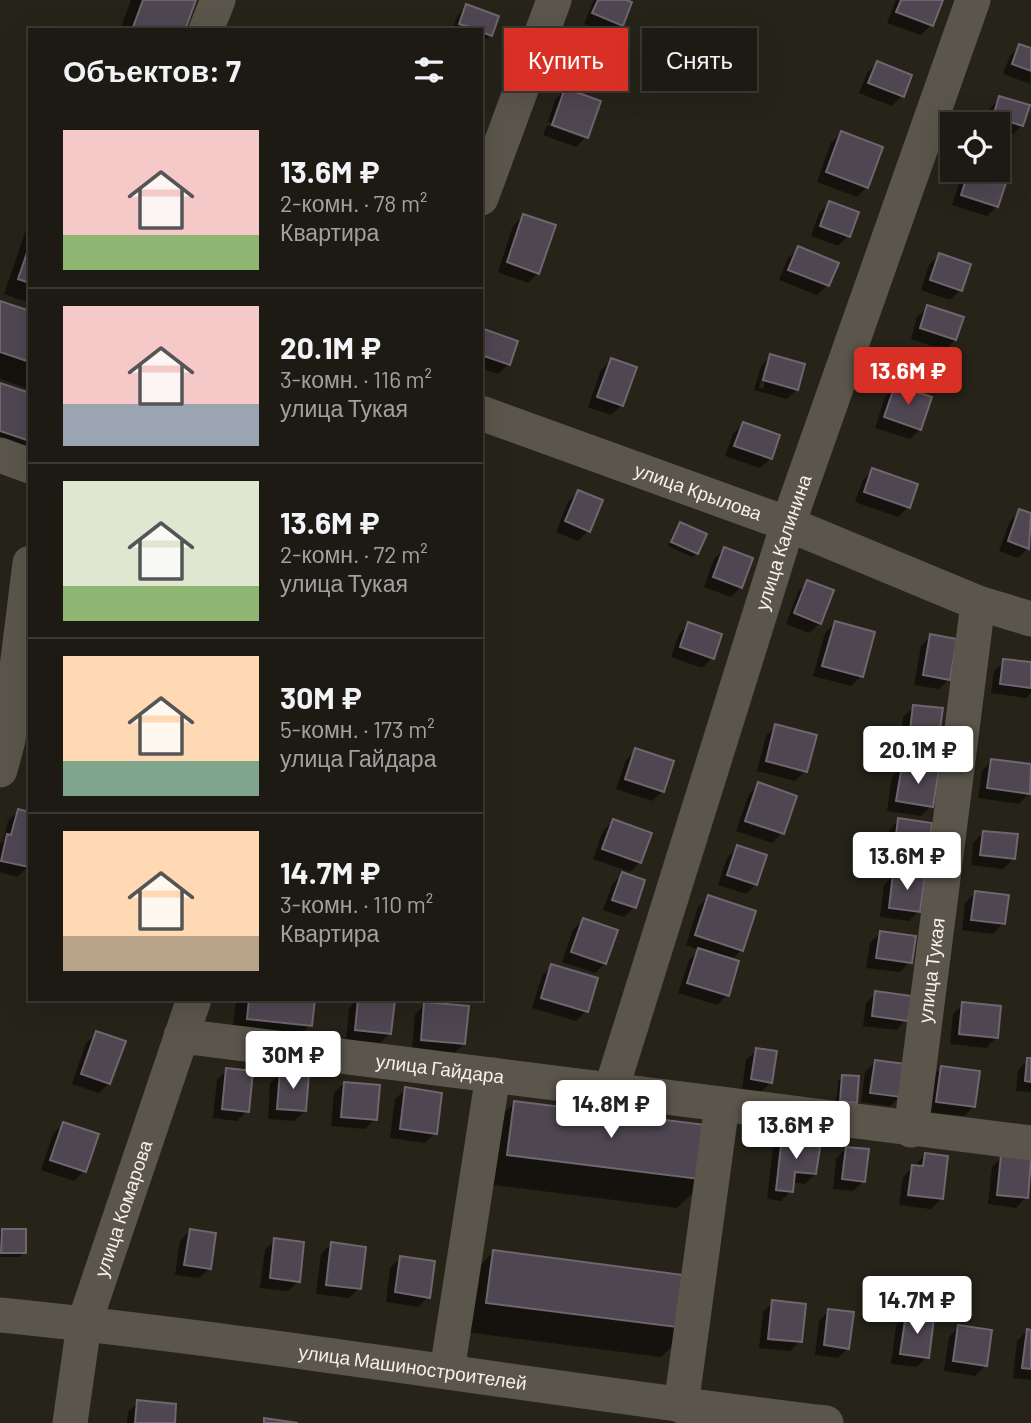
<!DOCTYPE html>
<html lang="ru">
<meta charset="utf-8">
<style>
:root{--surface:#1c1a13;--page:#25231c;--text:#f1f3f6;--muted:#a0a1a0;--line:#3a3833;--accent:#d93025}
body{margin:0;font-family:Barlow,sans-serif;background:var(--page);color:var(--text);height:100vh;display:flex;flex-direction:column;font-size:26px;white-space:nowrap}
*{box-sizing:border-box;margin:0}
p{font-size:23px;color:var(--muted)}
.icon{flex:none;width:38px;height:38px;fill:none;stroke:currentColor;stroke-width:2;stroke-linecap:round;stroke-linejoin:round}
.map{position:relative;flex:1;overflow:hidden}
.panel{position:absolute;left:28px;top:28px;width:455px;height:973px;display:flex;flex-direction:column;background:var(--surface);border-radius:0px;box-shadow:0 7px 28px #0002,0 0 0 2px var(--line)}
.panel>*{flex:none}
.hud{position:absolute;left:504px;top:28px;width:422px;height:63px;display:flex;gap:14px}
.controls{position:absolute;left:940px;top:112px;display:grid;gap:14px}
.controls a{display:grid;place-items:center;width:70px;height:70px;border-radius:0px;background:var(--surface);box-shadow:0 7px 28px #0002,0 0 0 2px var(--line);font-size:35px}
.price{position:absolute;translate:-50% -60px;padding:0 16px;border-radius:7px;background:#fff;color:#222;font-size:23px;line-height:46px;filter:drop-shadow(0 2px 4px #0008)}
.price::after{content:'';position:absolute;left:50%;top:42px;width:21px;height:16px;margin-left:-10px;background:inherit;clip-path:polygon(0 0,100% 0,50% 100%)}
.price.selected{background:var(--accent);color:#fff}
ul{padding:0;list-style:none}
li{display:flex;align-items:center;gap:21px;height:175px;padding:0 35px}
li+li{border-top:2px solid var(--line)}
li span{display:grid;place-items:center;flex:none;width:196px;height:140px;border-radius:0px;color:#555}
li>.icon{margin-inline-start:auto}
span .icon{width:84px;height:84px;fill:#fffc;stroke-width:1}
li b{font-size:30px}
h2{display:flex;justify-content:space-between;align-items:center;height:84px;padding:0 35px;font-size:30px}
.pill{padding:0 24px;border-radius:0px;background:var(--surface);box-shadow:0 7px 28px #0002,0 0 0 2px var(--line);font-size:24px;line-height:63px}
.pill.selected{background:var(--accent);color:#fff}
.map>svg:first-child{display:block}
</style>
<div class="map">
<svg width="1031" height="1423" viewBox="0 0 1031 1423">
<rect width="100%" height="100%" fill="#262319"/>
<g fill="#0007" fill-rule="evenodd">
<polygon points="131,0 194,0 183,30 120,30"/>
<polygon points="594,0 622,0 621,25 611,35 584,24"/>
<polygon points="896,0 941,0 931,25 921,35 887,23"/>
<polygon points="467,6 490,35 481,44 481,30 452,30 457,16"/>
<polygon points="1020,46 1031,50 1030,84 1003,74 1010,56"/>
<polygon points="877,63 902,96 892,106 859,93 867,73"/>
<polygon points="565,90 586,137 576,147 543,135 547,125 583,138 583,134 548,122 555,100"/>
<polygon points="1000,98 1022,125 1012,135 998,131 998,124 985,124 990,108"/>
<polygon points="841,133 867,187 857,197 817,182 831,143"/>
<polygon points="967,170 989,170 1007,175 997,206 987,216 952,205 962,175"/>
<polygon points="829,203 848,236 838,246 811,236 819,213"/>
<polygon points="523,216 538,273 528,283 498,272 513,226"/>
<polygon points="30,218 30,303 4,294"/>
<polygon points="799,248 828,285 817,295 779,280 788,258"/>
<polygon points="939,255 960,290 950,300 921,290 929,265"/>
<polygon points="0,303 30,313 30,389 0,379"/>
<polygon points="928,307 955,340 945,350 911,339 917,317"/>
<polygon points="481,330 508,364 498,374 481,368"/>
<path d="M771,356L797,389L787,399L754,390L761,366ZM765,366H769L763,389L759,388Z"/>
<polygon points="611,360 622,405 611,415 588,407 601,370"/>
<polygon points="0,385 30,395 30,450 0,451"/>
<polygon points="896,387 920,429 910,439 875,428 885,397"/>
<polygon points="743,424 771,458 760,468 725,456 733,434"/>
<polygon points="873,470 908,507 898,517 855,502 863,480"/>
<polygon points="578,492 588,531 578,541 556,532 568,502"/>
<polygon points="1020,511 1031,515 1031,539 1028,548 1018,558 999,551 1010,521"/>
<polygon points="680,524 697,553 692,557 668,546 675,529"/>
<polygon points="724,549 741,587 731,597 704,587 714,559"/>
<polygon points="808,582 820,623 809,633 786,624 798,592"/>
<polygon points="835,623 861,676 851,686 813,676 825,633"/>
<polygon points="689,624 712,658 702,668 671,657 679,634"/>
<polygon points="931,636 949,679 939,689 914,685 921,646"/>
<polygon points="1004,661 1031,664 1031,693 1026,698 991,693 994,671"/>
<polygon points="914,707 937,742 926,752 899,749 903,717"/>
<polygon points="776,726 805,771 795,781 757,771 766,736"/>
<polygon points="636,750 663,791 652,801 616,789 626,760"/>
<polygon points="992,760 1031,766 1029,793 1019,804 978,798 982,771"/>
<polygon points="903,767 931,806 921,816 887,811 892,777"/>
<polygon points="759,784 782,833 772,843 736,831 749,794"/>
<polygon points="18,811 30,814 30,857 28,867 17,877 0,872 0,844 3,841 8,821"/>
<polygon points="899,820 926,856 916,866 884,862 889,830"/>
<polygon points="613,821 640,862 630,872 593,859 603,831"/>
<polygon points="984,832 1014,858 1003,869 971,865 973,843"/>
<polygon points="737,847 756,884 746,894 718,885 727,858"/>
<polygon points="622,874 634,907 624,917 603,910 612,885"/>
<polygon points="894,875 919,911 909,921 880,917 884,885"/>
<polygon points="975,893 1003,923 993,934 962,930 965,903"/>
<polygon points="708,897 741,950 731,961 727,995 717,1005 678,993 689,960 699,950 686,945 698,907"/>
<polygon points="583,920 605,963 595,973 562,962 573,930"/>
<polygon points="880,933 910,962 900,972 866,968 870,943"/>
<polygon points="552,966 586,1011 576,1021 532,1008 542,976"/>
<polygon points="876,993 906,1020 896,1030 863,1026 866,1003"/>
<polygon points="236,999 313,999 310,1025 295,1040 232,1034"/>
<polygon points="358,999 393,1001 390,1033 380,1043 346,1040 349,1008"/>
<polygon points="425,1004 464,1044 453,1054 412,1050 415,1014"/>
<polygon points="963,1004 996,1038 986,1048 950,1044 953,1014"/>
<polygon points="97,1033 109,1083 99,1093 72,1084 86,1043"/>
<polygon points="757,1050 771,1082 761,1092 742,1089 746,1060"/>
<polygon points="1028,1060 1031,1060 1031,1092 1016,1091 1018,1070"/>
<polygon points="875,1062 900,1096 890,1106 861,1102 865,1072"/>
<polygon points="941,1068 974,1106 964,1116 927,1112 931,1078"/>
<polygon points="227,1070 247,1111 237,1121 213,1118 217,1080"/>
<polygon points="281,1073 305,1111 294,1121 268,1119 270,1083"/>
<polygon points="843,1077 855,1102 850,1106 836,1105 838,1081"/>
<polygon points="344,1083 375,1119 365,1129 331,1126 334,1093"/>
<polygon points="406,1089 435,1133 425,1143 390,1138 395,1099"/>
<polygon points="514,1103 706,1180 677,1208 479,1183 486,1131"/>
<polygon points="63,1124 84,1171 74,1181 41,1170 53,1134"/>
<polygon points="783,1138 815,1174 805,1184 792,1182 791,1191 781,1201 767,1199 773,1148"/>
<polygon points="846,1148 864,1181 853,1191 833,1189 836,1159"/>
<polygon points="925,1155 941,1199 931,1209 899,1205 903,1177"/>
<polygon points="1002,1157 1026,1197 1016,1208 988,1204 992,1167"/>
<polygon points="2,1230 24,1253 19,1257 0,1257 0,1233"/>
<polygon points="190,1231 210,1268 199,1278 175,1275 180,1241"/>
<polygon points="275,1240 298,1281 288,1291 260,1288 265,1250"/>
<polygon points="331,1244 359,1288 349,1298 316,1294 321,1254"/>
<polygon points="493,1252 690,1329 661,1357 458,1331 465,1281"/>
<polygon points="401,1257 428,1297 418,1307 386,1302 390,1268"/>
<polygon points="773,1302 800,1341 790,1351 759,1348 763,1312"/>
<polygon points="829,1310 848,1348 838,1358 815,1355 819,1321"/>
<polygon points="906,1316 927,1357 917,1367 891,1364 896,1326"/>
<polygon points="959,1327 985,1366 975,1376 944,1371 949,1337"/>
<polygon points="1027,1331 1031,1331 1031,1380 1013,1378 1017,1341"/>
<polygon points="138,1402 173,1423 127,1423 128,1412"/>
</g>
<g fill="#4e4650" stroke="#6e656f" stroke-width="2">
<polygon points="143,0 196,0 185,30 132,30"/>
<polygon points="598,0 626,0 632,2 623,26 592,13"/>
<polygon points="901,0 943,0 933,26 896,12"/>
<polygon points="466,4 499,16 492,36 481,32 481,30 459,24"/>
<polygon points="1019,44 1031,48 1031,71 1012,64"/>
<polygon points="877,61 912,75 904,97 868,83"/>
<polygon points="565,88 601,101 588,138 552,125"/>
<polygon points="999,96 1030,105 1023,126 993,117"/>
<polygon points="841,131 883,147 868,188 826,172"/>
<polygon points="969,170 994,170 1009,174 998,207 961,195"/>
<polygon points="829,201 859,212 850,237 820,226"/>
<polygon points="523,214 556,225 539,274 507,262"/>
<polygon points="30,244 30,283 18,279"/>
<polygon points="798,246 839,263 829,286 788,270"/>
<polygon points="939,253 971,264 962,291 930,280"/>
<polygon points="0,301 30,311 30,362 0,352"/>
<polygon points="927,305 964,317 956,340 920,328"/>
<polygon points="481,328 518,341 510,365 481,355"/>
<polygon points="770,354 805,364 798,390 763,380"/>
<polygon points="611,358 637,367 623,406 597,397"/>
<polygon points="0,383 30,393 30,441 0,431"/>
<polygon points="895,385 932,397 921,430 884,417"/>
<polygon points="743,422 780,435 772,459 734,446"/>
<polygon points="872,468 918,484 910,508 864,492"/>
<polygon points="578,490 603,500 590,532 565,521"/>
<polygon points="1019,509 1031,513 1029,549 1008,541"/>
<polygon points="680,522 707,534 698,554 671,542"/>
<polygon points="724,547 753,558 742,588 713,577"/>
<polygon points="807,580 834,590 821,624 794,613"/>
<polygon points="835,621 875,632 863,677 822,666"/>
<polygon points="688,622 722,634 714,659 680,647"/>
<polygon points="930,634 957,639 950,680 923,675"/>
<polygon points="1003,659 1031,662 1031,688 1000,684"/>
<polygon points="913,705 943,708 938,743 909,739"/>
<polygon points="775,724 817,735 807,772 766,761"/>
<polygon points="635,748 674,761 664,792 625,779"/>
<polygon points="991,759 1031,764 1030,794 987,788"/>
<polygon points="902,765 939,770 933,807 896,801"/>
<polygon points="758,782 797,796 784,834 745,821"/>
<polygon points="18,809 30,812 29,867 1,861 7,834 11,835"/>
<polygon points="898,818 932,823 928,856 894,852"/>
<polygon points="613,819 652,833 641,863 602,849"/>
<polygon points="983,831 1018,834 1015,859 980,855"/>
<polygon points="737,845 767,855 757,885 727,875"/>
<polygon points="622,872 645,880 636,908 612,900"/>
<polygon points="893,873 925,877 920,912 889,908"/>
<polygon points="975,891 1009,895 1005,924 971,920"/>
<polygon points="708,895 756,911 743,951 695,935"/>
<polygon points="583,918 618,930 606,964 571,952"/>
<polygon points="880,931 916,936 912,963 876,958"/>
<polygon points="698,948 739,961 729,996 687,983"/>
<polygon points="551,964 598,978 588,1012 541,998"/>
<polygon points="875,991 912,996 908,1021 872,1016"/>
<polygon points="249,999 315,999 312,1026 247,1019"/>
<polygon points="358,999 395,1000 391,1034 355,1030"/>
<polygon points="424,1002 469,1006 465,1044 421,1040"/>
<polygon points="962,1002 1001,1006 998,1038 959,1034"/>
<polygon points="96,1031 126,1041 110,1084 81,1074"/>
<polygon points="756,1048 777,1051 772,1083 751,1079"/>
<polygon points="1027,1058 1031,1058 1031,1082 1025,1081"/>
<polygon points="875,1060 906,1064 901,1097 870,1093"/>
<polygon points="941,1066 980,1071 975,1107 936,1102"/>
<polygon points="226,1068 253,1071 249,1112 222,1109"/>
<polygon points="280,1071 309,1074 306,1111 277,1109"/>
<polygon points="842,1075 859,1076 857,1103 840,1101"/>
<polygon points="344,1082 380,1085 377,1120 341,1117"/>
<polygon points="405,1087 442,1093 437,1134 400,1129"/>
<polygon points="514,1101 714,1126 707,1180 507,1155"/>
<polygon points="63,1122 99,1134 86,1172 50,1160"/>
<polygon points="782,1136 821,1141 816,1174 795,1172 793,1192 776,1190"/>
<polygon points="846,1147 869,1149 865,1182 842,1179"/>
<polygon points="925,1153 948,1156 943,1199 908,1195 912,1165 923,1166"/>
<polygon points="1001,1155 1031,1159 1028,1198 997,1195"/>
<polygon points="2,1229 26,1229 26,1253 1,1253"/>
<polygon points="190,1229 216,1233 211,1269 184,1265"/>
<polygon points="274,1238 304,1242 300,1282 270,1278"/>
<polygon points="331,1242 366,1247 361,1289 326,1285"/>
<polygon points="493,1250 698,1277 692,1329 486,1303"/>
<polygon points="400,1256 435,1261 430,1298 395,1292"/>
<polygon points="772,1300 806,1304 802,1342 768,1339"/>
<polygon points="828,1309 854,1312 849,1349 824,1345"/>
<polygon points="906,1314 934,1318 929,1358 900,1354"/>
<polygon points="958,1325 992,1330 987,1366 953,1361"/>
<polygon points="1027,1329 1031,1330 1031,1369 1022,1368"/>
<polygon points="137,1400 176,1404 175,1423 135,1423"/>
<polygon points="264,1418 298,1423 264,1423"/>
</g>
<g fill="none" stroke-linecap="round" stroke-linejoin="round">
<g stroke="#5b564b" stroke-width="35">
<polyline points="206,30 218,0"/>
<polyline points="481,198 554,0"/>
<path id="s1" d="M481,413L788,524L978,603L1031,619"/>
<polyline points="0,455 30,466"/>
<polyline points="0,770 8,740 30,563"/>
<path id="s2" d="M181,1036L1031,1143"/>
<path id="s3" d="M611,1090L788,524L973,0"/>
<path id="s4" d="M911,1130L978,603"/>
<path id="s5" d="M0,1315C276,1343 550,1390 826,1423"/>
<polyline points="447,1371 493,1075"/>
<polyline points="681,1406 722,1105"/>
<path id="s6" d="M70,1423L84,1324L194,999"/>
</g>
</g>
<g text-anchor="middle" stroke-width="7" stroke-linejoin="round" paint-order="stroke">
<g font-size="19" fill="#f3f1ea" stroke="#1d1910">
<text dy="7" stroke="none"><textPath href="#s1" startOffset="231">улица Крылова</textPath></text>
<text dy="7" stroke="none"><textPath href="#s3" startOffset="574">улица Калинина</textPath></text>
<text dy="7" stroke="none"><textPath href="#s4" startOffset="161">улица Тукая</textPath></text>
<text dy="7" stroke="none"><textPath href="#s2" startOffset="261">улица Гайдара</textPath></text>
<text dy="7" stroke="none"><textPath href="#s6" startOffset="222">улица Комарова</textPath></text>
<text dy="7" stroke="none"><textPath href="#s5" startOffset="416">улица Машиностроителей</textPath></text>
</g>
</g>
</svg>
<div class="controls">
<a><svg class="icon" aria-label="locate" viewBox="0 0 24 24"><circle cx="12" cy="12" r="6"/><path d="M12 2v4M12 18v4M2 12h4M18 12h4"/></svg></a>
</div>
<b class="price selected" style="left:908px;top:407px">13.6M ₽</b>
<b class="price" style="left:918px;top:786px">20.1M ₽</b>
<b class="price" style="left:907px;top:892px">13.6M ₽</b>
<b class="price" style="left:293px;top:1091px">30M ₽</b>
<b class="price" style="left:611px;top:1140px">14.8M ₽</b>
<b class="price" style="left:796px;top:1161px">13.6M ₽</b>
<b class="price" style="left:917px;top:1336px">14.7M ₽</b>
<div class="hud">
<a class="pill selected">Купить</a>
<a class="pill">Снять</a>
</div>
<section class="panel">
<h2>Объектов: 7<svg class="icon" aria-label="filters" viewBox="0 0 24 24"><path d="M4 7h16M4 17h16"/><circle cx="9" cy="7" r="2"/><circle cx="15" cy="17" r="2"/></svg></h2>
<ul>
<li><span style="background:linear-gradient(#f6c9c9 75%,#8fb573 0)"><svg class="icon" aria-label="home" viewBox="0 0 24 24"><path d="M3 11l9-7 9 7M6 9v11h12V9"/></svg></span><div><b>13.6M ₽</b><p>2-комн. · 78 m²</p><p>Квартира</p></div></li>
<li><span style="background:linear-gradient(#f6c9c9 70%,#9aa5b1 0)"><svg class="icon" aria-label="home" viewBox="0 0 24 24"><path d="M3 11l9-7 9 7M6 9v11h12V9"/></svg></span><div><b>20.1M ₽</b><p>3-комн. · 116 m²</p><p>улица Тукая</p></div></li>
<li><span style="background:linear-gradient(#dfe7d0 75%,#8fb573 0)"><svg class="icon" aria-label="home" viewBox="0 0 24 24"><path d="M3 11l9-7 9 7M6 9v11h12V9"/></svg></span><div><b>13.6M ₽</b><p>2-комн. · 72 m²</p><p>улица Тукая</p></div></li>
<li><span style="background:linear-gradient(#ffd9b3 75%,#7fa58c 0)"><svg class="icon" aria-label="home" viewBox="0 0 24 24"><path d="M3 11l9-7 9 7M6 9v11h12V9"/></svg></span><div><b>30M ₽</b><p>5-комн. · 173 m²</p><p>улица Гайдара</p></div></li>
<li><span style="background:linear-gradient(#ffd9b3 75%,#b9a48a 0)"><svg class="icon" aria-label="home" viewBox="0 0 24 24"><path d="M3 11l9-7 9 7M6 9v11h12V9"/></svg></span><div><b>14.7M ₽</b><p>3-комн. · 110 m²</p><p>Квартира</p></div></li>
</ul>
</section>
</div>
